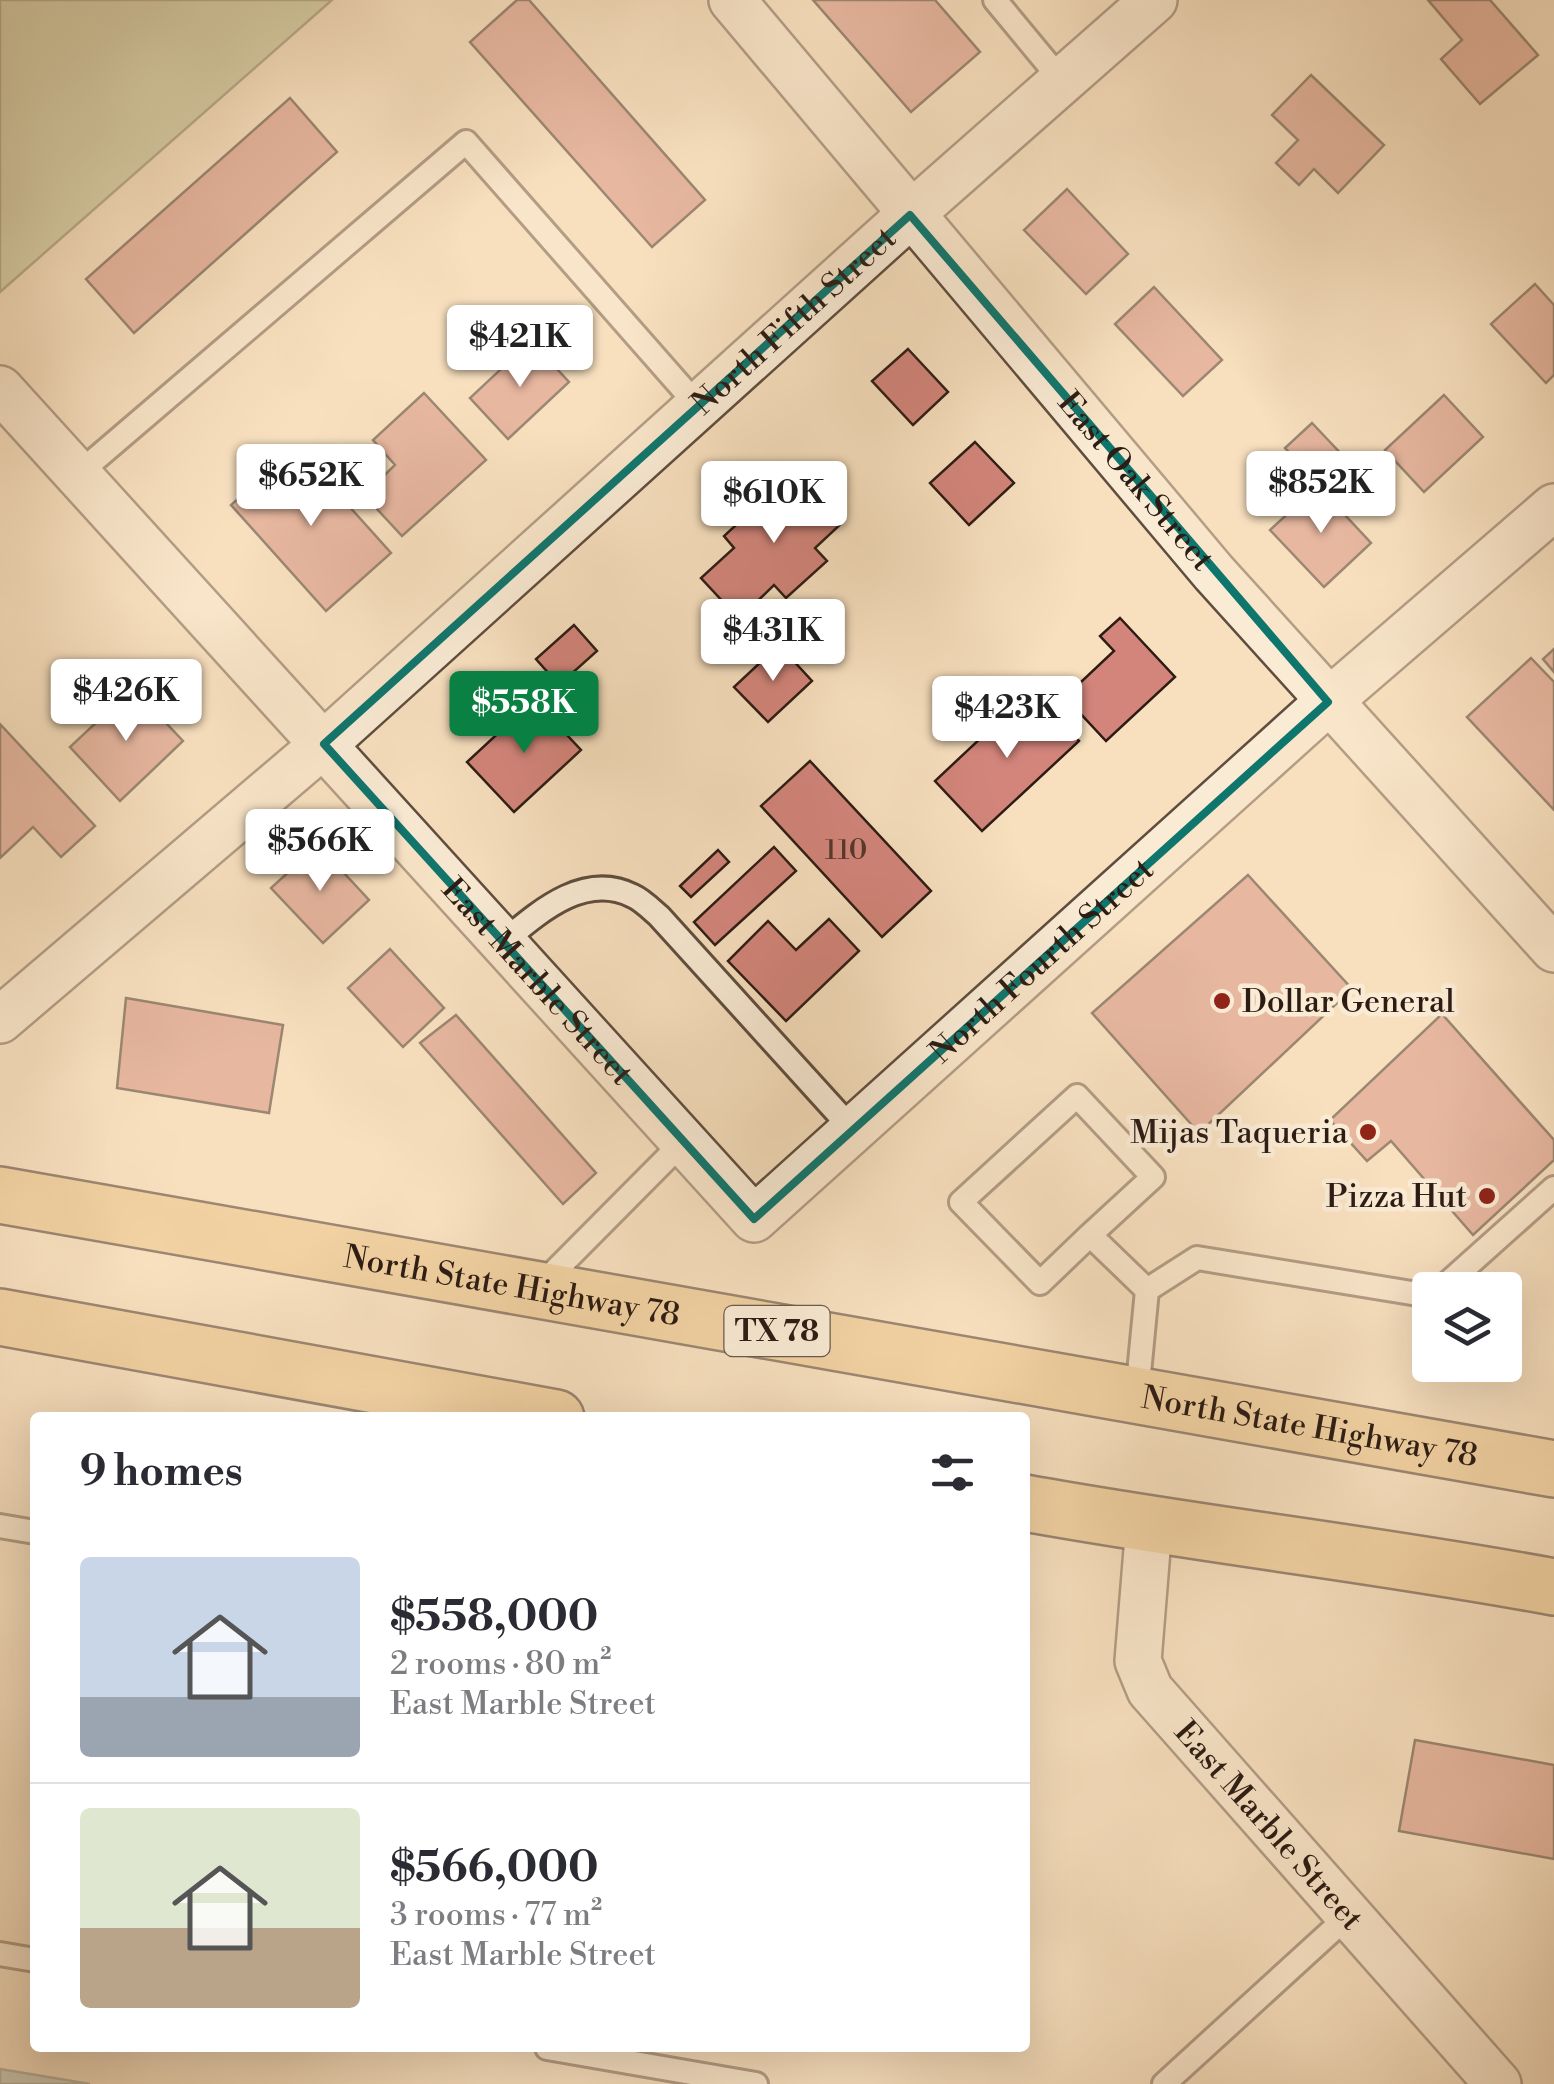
<!DOCTYPE html>
<meta charset="utf-8">
<style>
:root{--surface:#fff;--page:#f2f2f3;--text:#2b2b33;--muted:#7c7c81;--line:#e1e1e2;--accent:#0b8043}
body{margin:0;font-family:"Libre Bodoni",serif;background:var(--page);color:var(--text);height:100vh;display:flex;flex-direction:column;font-size:38px;white-space:nowrap}
*{box-sizing:border-box;margin:0}
p{font-size:32px;color:var(--muted)}
.icon{flex:none;width:55px;height:55px;fill:none;stroke:currentColor;stroke-width:2;stroke-linecap:round;stroke-linejoin:round}
.map{position:relative;flex:1;overflow:hidden}
.panel{position:absolute;left:30px;top:1412px;width:1000px;height:640px;display:flex;flex-direction:column;background:var(--surface);border-radius:10px;box-shadow:0 10px 40px #0002}
.panel>*{flex:none}
.tools{position:absolute;left:1412px;top:1272px;display:grid;gap:20px}
.tools a{display:grid;place-items:center;width:110px;height:110px;border-radius:10px;background:var(--surface);box-shadow:0 10px 40px #0002;font-size:50px}
.price{position:absolute;translate:-50% -85px;padding:0 22px;border-radius:10px;background:#fff;color:#222;font-size:32px;line-height:65px;filter:drop-shadow(0 2px 5px #0008)}
.price::after{content:'';position:absolute;left:50%;top:60px;width:30px;height:22px;margin-left:-15px;background:inherit;clip-path:polygon(0 0,100% 0,50% 100%)}
.price.selected{background:var(--accent);color:#fff}
ul{padding:0;list-style:none}
li{display:flex;align-items:center;gap:30px;height:250px;padding:0 50px}
li+li{border-top:2px solid var(--line)}
li span{display:grid;place-items:center;flex:none;width:280px;height:200px;border-radius:10px;color:#555}
li>.icon{margin-inline-start:auto}
span .icon{width:120px;height:120px;fill:#fffc;stroke-width:1}
li b{font-size:42px}
h2{display:flex;justify-content:space-between;align-items:center;height:120px;padding:0 50px;font-size:42px}
.map>svg:first-child{display:block}
</style>
<div class="map">
<svg width="1554" height="2084" viewBox="0 0 1554 2084">
<rect width="100%" height="100%" fill="#f8e0bf"/>
<filter id="stains"><feTurbulence type="fractalNoise" baseFrequency=".002" numOctaves="4"/><feColorMatrix values="0 0 0 0 .2 0 0 0 0 .09 0 0 0 0 .02 0 0 0 .5 -.17"/></filter>
<radialGradient id="worn" r=".72"><stop offset=".6" stop-color="#630" stop-opacity="0"/><stop offset="1" stop-color="#630" stop-opacity=".3"/></radialGradient>
<polygon fill="#bac395" stroke="#737054" stroke-width="2.5" points="0,0 332,0 0,292"/>
<polygon fill="#9fbcb8" stroke="#717c76" stroke-width="2.5" points="0,2069 90,2084 0,2084"/>
<g fill="#d3857b" stroke="#2c1c14" stroke-width="2.5">
<polygon points="517,0 529,0 705,200 652,247 470,42"/>
<polygon points="813,0 935,0 980,52 911,112"/>
<polygon points="1428,0 1490,0 1538,55 1480,104 1441,59 1462,40"/>
<polygon points="1311,75 1384,145 1338,193 1314,169 1299,185 1276,163 1298,140 1272,115"/>
<polygon points="290,98 337,152 134,333 86,279"/>
<polygon points="1067,189 1128,254 1086,294 1024,230"/>
<polygon points="1535,284 1554,305 1554,375 1546,383 1491,324"/>
<polygon points="1154,287 1222,360 1183,396 1115,324"/>
<polygon points="531,341 569,382 508,439 470,398"/>
<polygon points="908,349 948,392 913,425 872,381"/>
<polygon points="424,393 486,460 402,536 364,495 395,465 373,440"/>
<polygon points="1444,395 1483,437 1424,492 1385,450"/>
<polygon points="1312,423 1346,459 1320,484 1285,448"/>
<polygon points="975,442 1014,483 969,525 930,483"/>
<polygon points="296,447 391,553 326,611 231,505"/>
<polygon points="796,470 844,521 815,548 827,561 786,598 774,585 739,619 701,578 734,548 724,536"/>
<polygon points="1318,486 1371,543 1324,587 1270,530"/>
<polygon points="1120,618 1175,677 1106,741 1065,697 1114,651 1100,636"/>
<polygon points="574,625 597,651 559,685 536,659"/>
<polygon points="779,645 812,681 768,722 734,687"/>
<polygon points="1554,649 1554,672 1543,659"/>
<polygon points="1531,658 1554,682 1554,810 1467,717"/>
<polygon points="133,688 183,741 120,801 70,747"/>
<polygon points="1032,690 1079,741 982,831 935,781"/>
<polygon points="534,700 581,750 514,812 467,762"/>
<polygon points="0,724 95,826 61,857 33,827 0,858"/>
<polygon points="810,761 931,891 882,937 761,806"/>
<polygon points="318,845 369,900 323,943 271,888"/>
<polygon points="774,847 796,871 715,945 694,922"/>
<polygon points="718,850 729,862 691,897 680,886"/>
<polygon points="1248,875 1352,989 1199,1133 1092,1013"/>
<polygon points="829,919 859,951 786,1021 728,961 768,921 796,950"/>
<polygon points="390,949 444,1008 403,1047 348,988"/>
<polygon points="126,998 283,1025 269,1113 117,1088"/>
<polygon points="1442,1014 1554,1140 1554,1160 1473,1235 1391,1141 1367,1161 1330,1120"/>
<polygon points="456,1015 596,1173 563,1204 420,1043"/>
<polygon points="1415,1740 1554,1765 1554,1859 1399,1831"/>
</g>
<g fill="none" stroke-linecap="round" stroke-linejoin="round">
<g stroke="#5f4d3f" stroke-width="28">
<g id="service">
<polyline points="995,0 1062,81"/>
<polyline points="78,474 466,142 698,406"/>
<path d="M503,942C538,913 584,871 633,896C642,900 651,909 659,916L853,1130"/>
<polyline points="1090,1235 1040,1283 961,1202 1077,1096 1153,1177 1090,1235 1147,1290"/>
<polyline points="538,1288 684,1141"/>
<polyline points="1147,1290 1197,1258 1430,1296"/>
<polyline points="1440,1290 1554,1188"/>
<polyline points="1137,1394 1147,1290"/>
<polyline points="0,1526 35,1532"/>
<polyline points="0,1954 35,1960"/>
<polyline points="547,2048 756,2084"/>
<polyline points="1164,2084 1348,1916"/>
</g>
</g>
<g stroke="#5f4d3f" stroke-width="50">
<g id="minor">
<path id="s1" d="M732,0L1214,573L1554,949"/>
<path id="s2" d="M0,389L754,1219L1328,702L1554,507"/>
<path id="s3" d="M0,1020L324,744L910,215L1154,0"/>
<path id="s4" d="M1149,1525L1138,1661L1150,1690L1498,2084"/>
</g>
</g>
<g stroke="#2c1c14" stroke-width="60">
<g id="primary">
<path id="s5" d="M0,1195L1554,1469"/>
<polyline points="0,1317 556,1418"/>
<path d="M1025,1503C1201,1535 1378,1554 1554,1587"/>
</g>
</g>
<use href="#service" stroke="#faebd5" stroke-width="22"/>
<use href="#minor" stroke="#faebd5" stroke-width="45"/>
<use href="#primary" stroke="#ecc080" stroke-width="55"/>
</g>
<path d="M0 0H1554V2084H0ZM910,215L1328,702L754,1219L324,744Z" fill="#f8e0bf" fill-opacity=".55" fill-rule="evenodd"/>
<path fill="none" stroke="#0f766e" stroke-width="8" stroke-linejoin="round" d="M910,215L1328,702L754,1219L324,744Z"/>
<g fill="#8f2418" stroke="#faebd5" stroke-width="4">
<circle cx="1222" cy="1001" r="10"/>
<circle cx="1368" cy="1132" r="10"/>
<circle cx="1487" cy="1196" r="10"/>
</g>
<g text-anchor="middle" stroke-width="9" stroke-linejoin="round" paint-order="stroke">
<g font-size="28" fill="#56362e">
<text x="846" y="859">110</text>
</g>
<rect fill="#faebd5" stroke="#6a5a4e" stroke-width="2.5" x="724.5" y="1306" width="105" height="50" rx="8"/>
<g font-size="30" font-weight="bold" fill="#2c1c14">
<text x="777" y="1341">TX 78</text>
</g>
<g font-size="32" fill="#2c1c14" stroke="#faebd5">
<text dy="11" stroke="none"><textPath href="#s3" startOffset="1058">North Fifth Street</textPath></text>
<text dy="11" stroke="none"><textPath href="#s1" startOffset="628">East Oak Street</textPath></text>
<text dy="11" stroke="none"><textPath href="#s2" startOffset="1508">North Fourth Street</textPath></text>
<text dy="11" stroke="none"><textPath href="#s2" startOffset="800">East Marble Street</textPath></text>
<text dy="11" stroke="none"><textPath href="#s5" startOffset="520">North State Highway 78</textPath></text>
<text dy="11" stroke="none"><textPath href="#s5" startOffset="1330">North State Highway 78</textPath></text>
<text dy="11" stroke="none"><textPath href="#s4" startOffset="348">East Marble Street</textPath></text>
</g>
<g font-size="32" fill="#2c1c14" stroke="#faebd5" text-anchor="end">
<text x="1242" y="1012" text-anchor="start">Dollar General</text>
<text x="1348" y="1143">Mijas Taqueria</text>
<text x="1467" y="1207">Pizza Hut</text>
</g>
</g>
<rect width="100%" height="100%" filter="url(#stains)"/>
<rect width="100%" height="100%" fill="url(#worn)"/>
</svg>
<div class="tools">
<a><svg class="icon" aria-label="layers" viewBox="0 0 24 24"><path d="M12 4l9 5-9 5-9-5zM3 14l9 5 9-5"/></svg></a>
</div>
<b class="price" style="left:520px;top:390px">$421K</b>
<b class="price" style="left:311px;top:529px">$652K</b>
<b class="price" style="left:1321px;top:536px">$852K</b>
<b class="price" style="left:774px;top:546px">$610K</b>
<b class="price" style="left:773px;top:684px">$431K</b>
<b class="price" style="left:126px;top:744px">$426K</b>
<b class="price selected" style="left:524px;top:756px">$558K</b>
<b class="price" style="left:1007px;top:761px">$423K</b>
<b class="price" style="left:320px;top:894px">$566K</b>
<section class="panel">
<h2>9 homes<svg class="icon" aria-label="filters" viewBox="0 0 24 24"><path d="M4 7h16M4 17h16"/><circle cx="9" cy="7" r="2"/><circle cx="15" cy="17" r="2"/></svg></h2>
<ul>
<li><span style="background:linear-gradient(#c9d6e8 70%,#9aa5b1 0)"><svg class="icon" aria-label="home" viewBox="0 0 24 24"><path d="M3 11l9-7 9 7M6 9v11h12V9"/></svg></span><div><b>$558,000</b><p>2 rooms · 80 m²</p><p>East Marble Street</p></div></li>
<li><span style="background:linear-gradient(#dfe7d0 60%,#b9a48a 0)"><svg class="icon" aria-label="home" viewBox="0 0 24 24"><path d="M3 11l9-7 9 7M6 9v11h12V9"/></svg></span><div><b>$566,000</b><p>3 rooms · 77 m²</p><p>East Marble Street</p></div></li>
</ul>
</section>
</div>
